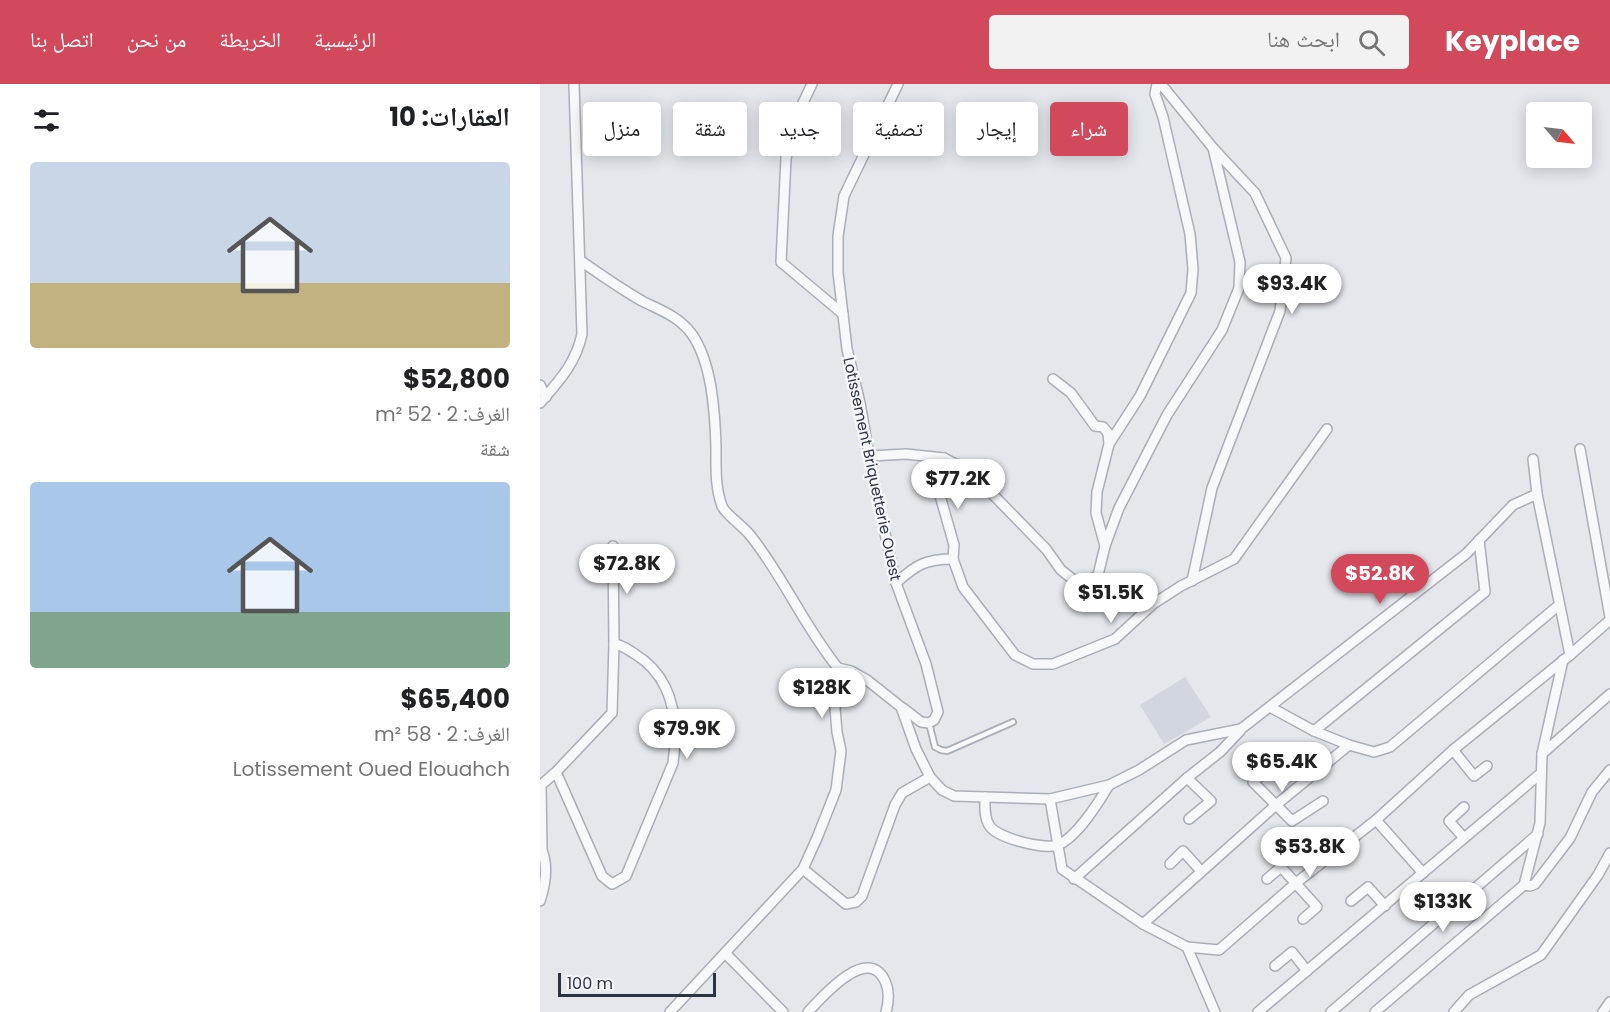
<!DOCTYPE html>
<html lang="ar">
<meta charset="utf-8">
<style>
:root{--surface:#fff;--page:#f2f2f2;--text:#202124;--muted:#757577;--accent:#d1495b}
body{margin:0;font-family:Poppins,"Noto Naskh Arabic",sans-serif;background:var(--page);color:var(--text);direction:rtl;height:100vh;display:flex;flex-direction:column;font-size:22px;white-space:nowrap}
*{box-sizing:border-box;margin:0}
p{font-size:20px;color:var(--muted)}
.icon{flex:none;width:33px;height:33px;fill:none;stroke:currentColor;stroke-width:2;stroke-linecap:round;stroke-linejoin:round}
.map{position:relative;flex:1;overflow:hidden;direction:ltr}
.panel{display:flex;flex-direction:column;background:var(--surface);width:540px}
.panel>*{flex:none}
.top-card{position:absolute;left:18px;top:18px;width:570px;height:54px;direction:rtl;display:flex;gap:12px}
.needle{width:39px;rotate:118deg}
.tools{position:absolute;left:986px;top:18px;display:grid;gap:12px}
.tools a{display:grid;place-items:center;width:66px;height:66px;border-radius:6px;background:var(--surface);box-shadow:0 3px 15px #0003;font-size:30px}
.scale{position:absolute;left:18px;bottom:15px;width:158px;box-sizing:border-box;padding-left:6px;border:3px solid #2b3445;border-top:0;font-size:16px;line-height:21px;white-space:nowrap;color:#2b3445;-webkit-text-stroke:4px #f4f6f9;paint-order:stroke}
.price{position:absolute;translate:-50% -51px;padding:0 14px;border-radius:21px;background:#fff;color:#222;font-size:20px;line-height:39px;filter:drop-shadow(0 2px 3px #0008)}
.price::after{content:'';position:absolute;left:50%;top:36px;width:18px;height:14px;margin-left:-9px;background:inherit;clip-path:polygon(0 0,100% 0,50% 100%)}
.price.selected{background:var(--accent);color:#fff}
ul{padding:0;list-style:none}
li{display:grid;align-content:center;gap:12px;height:318px;padding:0 30px}
li span{display:grid;place-items:center;height:186px;border-radius:6px;color:#555}
li>.icon{margin-inline-start:auto}
span .icon{width:108px;height:108px;fill:#fffc;stroke-width:1}
li b{font-size:26px}
h2{display:flex;justify-content:space-between;align-items:center;height:72px;padding:0 30px;font-size:26px}
.pill{padding:0 21px;border-radius:6px;background:var(--surface);box-shadow:0 3px 15px #0003;font-size:21px;line-height:54px}
.pill.selected{background:var(--accent);color:#fff}
header{display:flex;align-items:center;gap:36px;box-sizing:border-box;height:84px;padding:0 30px;background:var(--accent);color:#fff}
header strong{font-size:28px}
nav{display:flex;gap:33px;margin-inline-start:auto;font-size:21px}
.search{width:420px;height:54px;background:var(--page);display:flex;align-items:center;gap:15px;box-sizing:border-box;padding:0 21px;border-radius:6px;color:var(--muted);font-size:22px}
main{display:flex;flex:1;min-height:0}
.map>svg:first-child{display:block}
</style>
<header>
<strong>Keyplace</strong>
<div class="search"><svg class="icon" aria-label="search" viewBox="0 0 24 24"><circle cx="10" cy="10" r="6"/><path d="M15 15l6 6"/></svg>ابحث هنا</div>
<nav><a>الرئيسية</a><a>الخريطة</a><a>من نحن</a><a>اتصل بنا</a></nav>
</header>
<main>
<div class="map">
<svg width="1070" height="928" viewBox="0 0 1070 928">
<rect width="100%" height="100%" fill="#e4e7ec"/>
<polygon fill="#d2d6de" points="645,593 671,633 624,660 600,621"/>
<g fill="none" stroke-linecap="round" stroke-linejoin="round">
<g stroke="#a9aeb7" stroke-width="8">
<polyline id="service" points="389,639 395,663 401,666 407,667 473,638"/>
</g>
<g stroke="#a9aeb7" stroke-width="12">
<g id="minor">
<polyline points="272,0 260,25 246,74 241,178 303,230"/>
<polyline points="358,0 304,112 298,152 298,188 307,265 320,319 335,404 356,499 386,580 398,628 394,636 389,639 381,638 363,624"/>
<polyline points="621,0 673,64 715,109 746,174 740,227 672,404 652,497"/>
<path d="M41,177C61,191 81,205 102,217C120,226 138,232 151,249C172,277 175,329 176,363C176,383 175,403 182,422C185,430 203,442 210,451C243,492 264,542 298,584"/>
<polyline points="513,295 531,309 555,342 563,343 568,349 569,360"/>
<polyline points="0,301 6,313"/>
<path d="M0,319C19,297 36,279 42,250L34,0"/>
<polyline points="1040,365 1070,533"/>
<polyline points="330,372 366,370 404,374 431,388 506,465 521,486 535,497 549,497 558,491 565,462 579,424 627,331 682,246 699,204 700,178 673,64"/>
<polyline points="404,374 399,408 414,461 413,475"/>
<polyline points="993,375 997,410"/>
<polyline points="73,462 74,560"/>
<polyline points="565,462 556,429 557,408 569,360 600,312 651,209 653,185 650,150 623,33 615,10 617,0"/>
<path d="M356,499C376,481 385,475 413,475L423,503L475,571L493,580H513L575,555L613,520L641,502L694,475L787,345"/>
<polyline points="1023,576 1002,670 1070,610"/>
<polyline points="730,623 774,647 809,661"/>
<polyline points="774,647 945,508 939,456"/>
<polyline points="913,666 934,692 947,682"/>
<polyline points="748,670 713,698 752,737 783,717"/>
<polyline points="647,694 671,717 649,735"/>
<path d="M445,713C445,722 444,733 449,741C456,754 504,766 518,761C536,754 559,718 569,701"/>
<polyline points="510,715 522,785 603,840 647,863 675,928"/>
<polyline points="924,723 909,737 924,754"/>
<polyline points="836,736 883,789"/>
<path d="M0,762C9,779 6,799 0,817"/>
<path d="M2,765L1,701L16,688L62,792L72,800L86,792L133,679C139,637 134,594 95,570C88,566 83,561 74,560L72,629L16,688"/>
<polyline points="630,780 643,767 661,787"/>
<polyline points="263,785 306,820 316,818 322,812 355,721 362,709 390,693"/>
<polyline points="534,795 647,694 680,668 700,647"/>
<polyline points="727,795 741,783 777,823 763,835"/>
<polyline points="984,801 990,802 995,800 1030,754 1052,708 1070,686"/>
<polyline points="811,817 828,803 845,822"/>
<polyline points="603,840 736,721 809,661 834,668 850,663 1019,521"/>
<polyline points="647,863 679,866 756,799 836,736 913,666 1030,571"/>
<polyline points="185,869 243,928"/>
<polyline points="735,882 752,868 767,887"/>
<polyline points="130,928 263,785 277,754 296,706 301,667 297,648 294,612 294,589 298,584 311,587 327,596 361,623 376,665 390,693 402,706 414,712 510,715 569,701 599,686 646,656 701,645 926,470 973,421 997,410 1030,571 1070,536"/>
<path d="M268,928C282,913 326,862 344,895C350,906 349,917 346,928"/>
<polyline points="718,928 1000,690"/>
<polyline points="791,928 998,750"/>
<polyline points="835,928 984,801 1000,739 1002,670"/>
<polyline points="914,928 929,911 1001,871 1058,791 1070,769"/>
<polyline points="1063,928 1070,918"/>
</g>
</g>
<use href="#service" stroke="#f7f8fa" stroke-width="4.5"/>
<use href="#minor" stroke="#f7f8fa" stroke-width="9"/>
</g>
<g text-anchor="middle" stroke-width="5" stroke-linejoin="round" paint-order="stroke">
<g font-size="15" fill="#2b3445" stroke="#f4f6f9">
<text transform="translate(332 385) rotate(78)" y="5">Lotissement Briquetterie Ouest</text>
</g>
</g>
</svg>
<div class="tools">
<a><svg class="needle" viewBox="-14 -14 28 28"><path d="M0-13l5 13h-10z" fill="#e53935"/><path d="M0 13l5-13h-10z" fill="#757577"/></svg></a>
</div>
<div class="scale">100 m</div>
<b class="price" style="left:752px;top:231px">$93.4K</b>
<b class="price" style="left:418px;top:426px">$77.2K</b>
<b class="price" style="left:87px;top:511px">$72.8K</b>
<b class="price selected" style="left:840px;top:521px">$52.8K</b>
<b class="price" style="left:571px;top:540px">$51.5K</b>
<b class="price" style="left:282px;top:635px">$128K</b>
<b class="price" style="left:147px;top:676px">$79.9K</b>
<b class="price" style="left:742px;top:709px">$65.4K</b>
<b class="price" style="left:770px;top:794px">$53.8K</b>
<b class="price" style="left:903px;top:849px">$133K</b>
<div class="top-card">
<a class="pill selected">شراء</a>
<a class="pill">إيجار</a>
<a class="pill">تصفية</a>
<a class="pill">جديد</a>
<a class="pill">شقة</a>
<a class="pill">منزل</a>
</div>
</div>
<section class="panel">
<h2>العقارات: 10<svg class="icon" aria-label="filters" viewBox="0 0 24 24"><path d="M4 7h16M4 17h16"/><circle cx="9" cy="7" r="2"/><circle cx="15" cy="17" r="2"/></svg></h2>
<ul>
<li><span style="background:linear-gradient(#c9d6e8 65%,#c2b280 0)"><svg class="icon" aria-label="home" viewBox="0 0 24 24"><path d="M3 11l9-7 9 7M6 9v11h12V9"/></svg></span><div><b>$52,800</b><p>الغرف: 2 · 52 m²</p><p>شقة</p></div></li>
<li><span style="background:linear-gradient(#a9c7e8 70%,#7fa58c 0)"><svg class="icon" aria-label="home" viewBox="0 0 24 24"><path d="M3 11l9-7 9 7M6 9v11h12V9"/></svg></span><div><b>$65,400</b><p>الغرف: 2 · 58 m²</p><p>Lotissement Oued Elouahch</p></div></li>
</ul>
</section>
</main>
